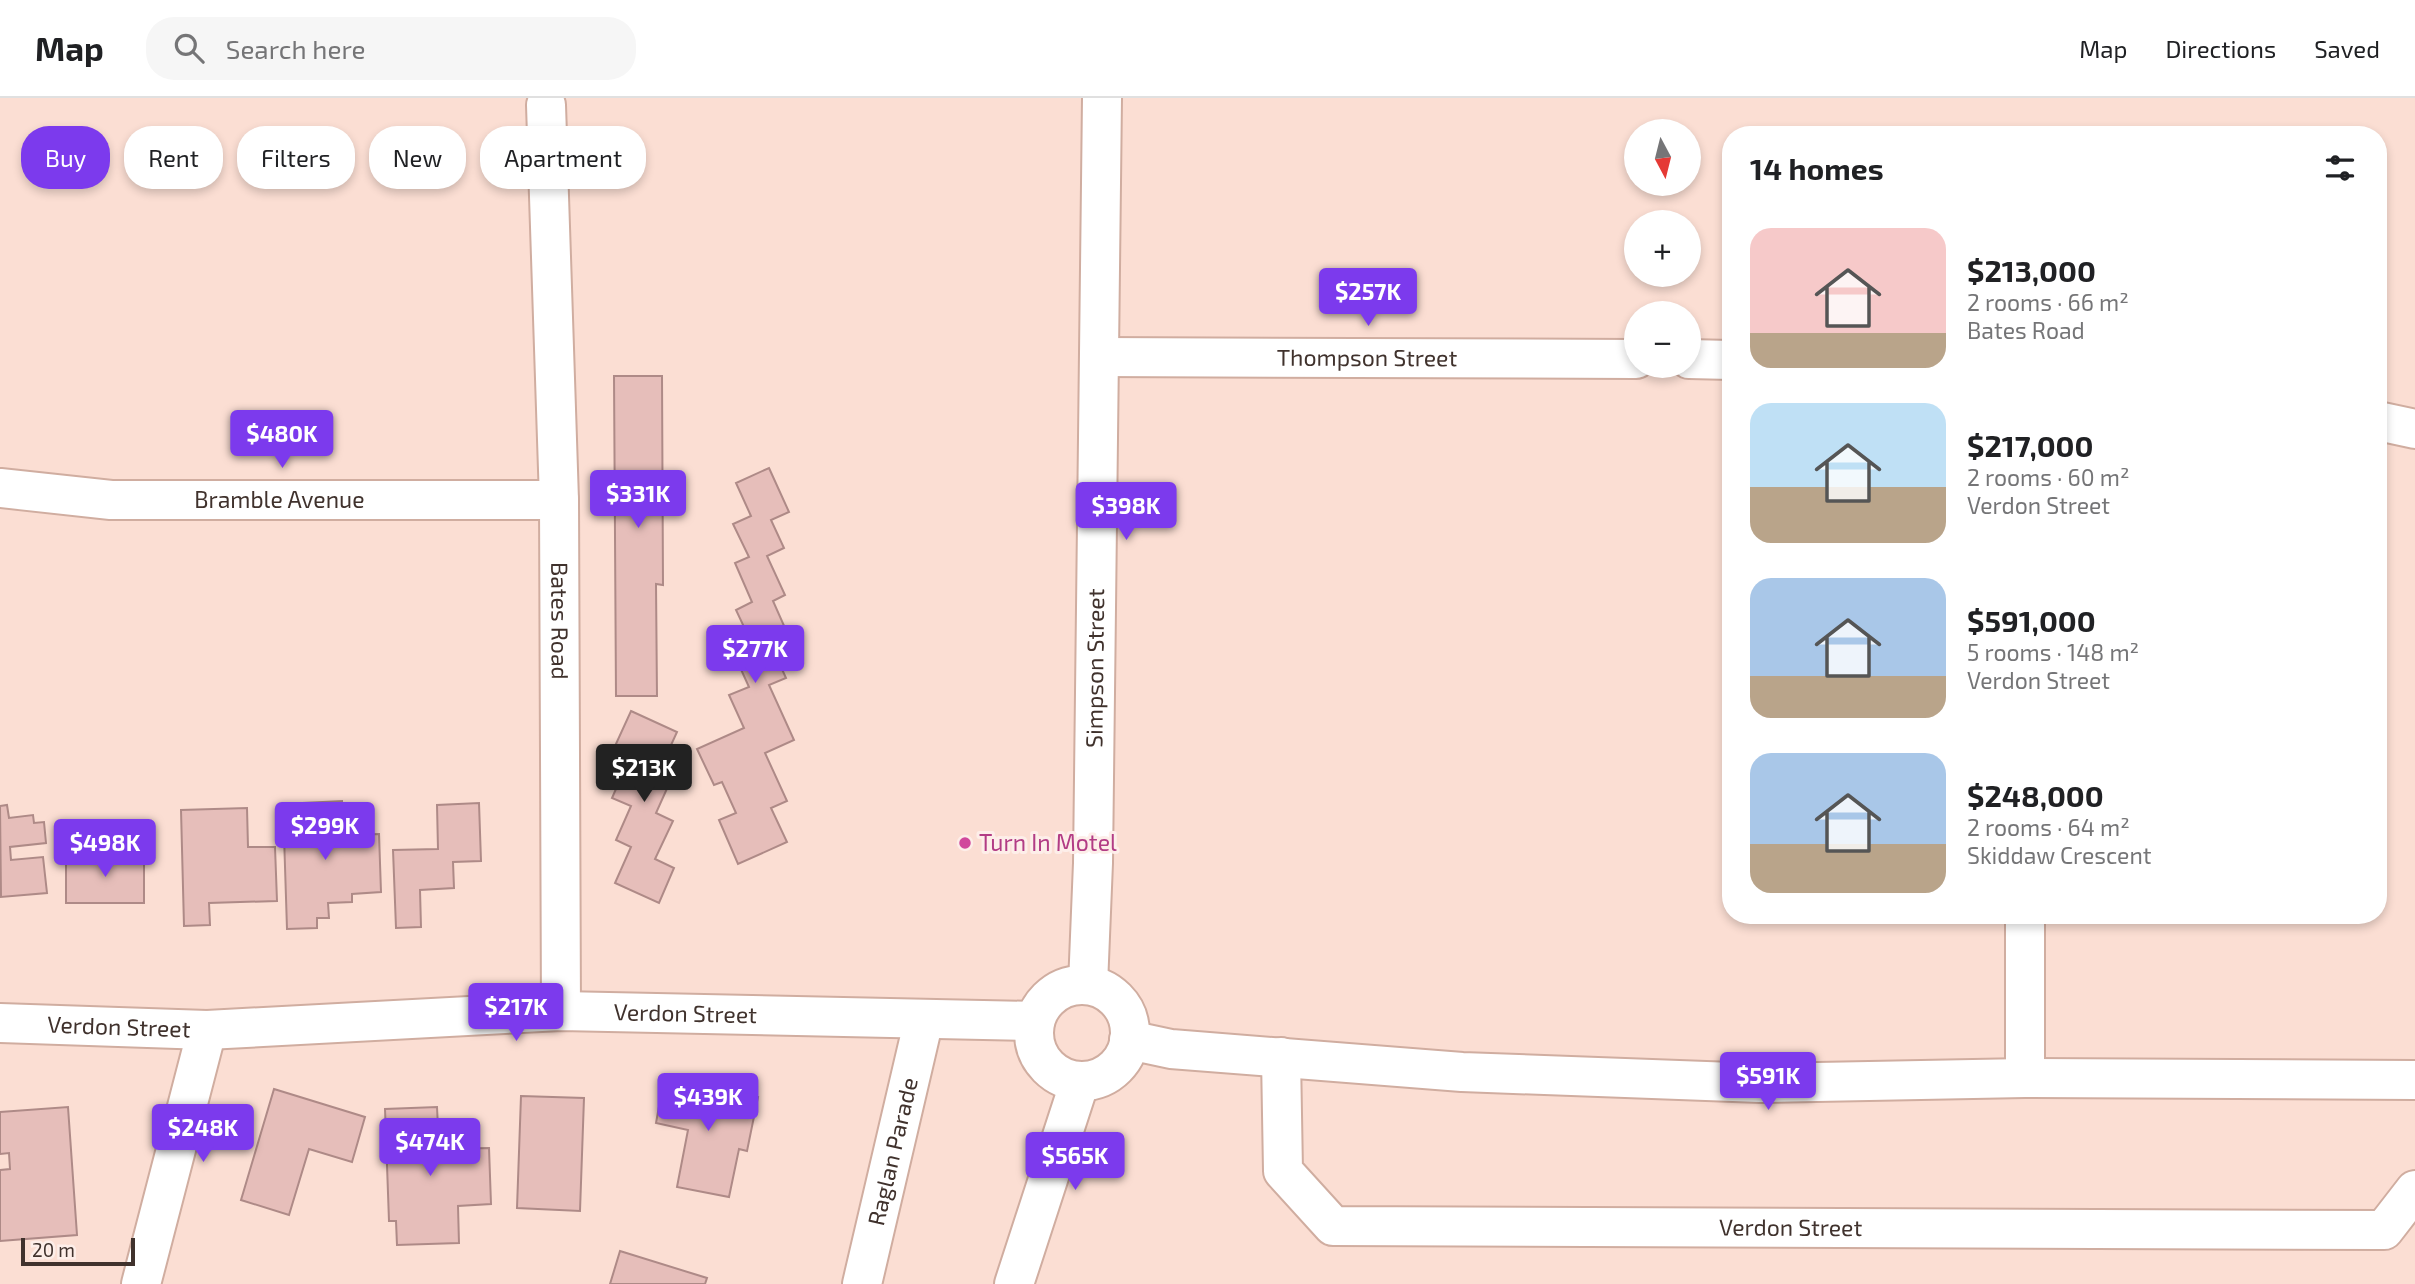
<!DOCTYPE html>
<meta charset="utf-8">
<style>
:root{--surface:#fff;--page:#f6f6f6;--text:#202124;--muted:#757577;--line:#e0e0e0;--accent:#7c3aed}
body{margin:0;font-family:"Exo 2",sans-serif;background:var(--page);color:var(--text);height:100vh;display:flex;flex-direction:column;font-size:26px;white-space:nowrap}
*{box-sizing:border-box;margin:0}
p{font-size:23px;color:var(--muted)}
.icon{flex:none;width:38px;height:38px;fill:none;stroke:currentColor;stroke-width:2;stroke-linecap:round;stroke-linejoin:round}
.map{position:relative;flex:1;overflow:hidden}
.sheet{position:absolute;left:1722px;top:28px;width:665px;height:798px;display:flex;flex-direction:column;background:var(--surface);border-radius:28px;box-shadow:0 4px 10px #0003}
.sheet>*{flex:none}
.hud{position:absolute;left:21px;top:28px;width:665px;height:63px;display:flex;gap:14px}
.needle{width:46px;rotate:173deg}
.tools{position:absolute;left:1624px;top:21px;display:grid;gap:14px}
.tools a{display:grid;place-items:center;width:77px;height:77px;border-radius:50%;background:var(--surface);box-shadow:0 4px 10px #0003;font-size:35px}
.scale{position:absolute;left:21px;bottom:18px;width:114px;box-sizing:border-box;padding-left:7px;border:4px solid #40322d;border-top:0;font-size:19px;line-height:24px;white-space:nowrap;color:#40322d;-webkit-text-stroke:5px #fdeee9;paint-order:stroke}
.price{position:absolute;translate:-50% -60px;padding:0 16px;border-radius:7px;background:var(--accent);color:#fff;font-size:23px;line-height:46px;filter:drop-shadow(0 2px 4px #0008)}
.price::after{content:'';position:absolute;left:50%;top:42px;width:21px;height:16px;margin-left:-10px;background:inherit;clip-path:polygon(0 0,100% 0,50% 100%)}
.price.selected{background:#222;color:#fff}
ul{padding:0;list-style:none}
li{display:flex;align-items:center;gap:21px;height:175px;padding:0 28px}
li span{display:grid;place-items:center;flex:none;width:196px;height:140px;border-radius:21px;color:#555}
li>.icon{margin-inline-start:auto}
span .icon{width:84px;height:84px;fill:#fffc;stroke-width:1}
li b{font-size:30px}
h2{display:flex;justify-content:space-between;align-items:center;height:84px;padding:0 28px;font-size:30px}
.chip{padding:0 24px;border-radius:28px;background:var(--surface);box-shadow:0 4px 10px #0003;font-size:24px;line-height:63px}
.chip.selected{background:var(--accent);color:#fff}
header{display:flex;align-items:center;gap:42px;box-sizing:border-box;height:98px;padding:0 35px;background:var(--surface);border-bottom:2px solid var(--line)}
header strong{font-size:33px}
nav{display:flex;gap:38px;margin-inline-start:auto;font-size:24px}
.search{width:490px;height:63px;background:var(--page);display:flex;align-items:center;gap:18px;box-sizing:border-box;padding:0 24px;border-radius:28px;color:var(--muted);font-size:26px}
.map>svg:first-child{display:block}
</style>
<header>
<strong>Map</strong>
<div class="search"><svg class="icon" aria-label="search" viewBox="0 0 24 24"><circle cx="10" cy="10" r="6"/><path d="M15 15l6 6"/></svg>Search here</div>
<nav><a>Map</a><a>Directions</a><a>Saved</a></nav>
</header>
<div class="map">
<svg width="2415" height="1186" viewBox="0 0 2415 1186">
<rect width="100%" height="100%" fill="#fbded3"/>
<g fill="#e6beba" stroke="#ae8a87" stroke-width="2">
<polygon points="614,278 662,278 663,487 656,486 657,598 616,598"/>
<polygon points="769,370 789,414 771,422 784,450 767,458 785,497 773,503 789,539 771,547 786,580 769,587 794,642 765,655 787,703 771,710 787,744 738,766 719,722 736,715 722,684 714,687 697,651 744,630 729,597 749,589 734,556 753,548 736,512 752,504 735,465 749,459 733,426 751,418 736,385"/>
<polygon points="631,613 677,634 661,669 674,675 656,715 673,723 655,761 674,770 659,805 615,785 631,749 616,742 631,708 612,700 627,666 610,659"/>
<polygon points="342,703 343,737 379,736 381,794 352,796 352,804 328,805 329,820 317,820 317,830 287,831 283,706"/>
<polygon points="479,705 481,763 453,764 454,790 420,792 421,829 396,830 393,752 438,751 437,707"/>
<polygon points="7,707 9,720 33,717 34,725 44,724 46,745 10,749 11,762 43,759 47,795 1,799 0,708"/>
<polygon points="247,710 248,749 275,749 277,803 209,805 210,827 184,828 181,712"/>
<polygon points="66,756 144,757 144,805 66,805"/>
<polygon points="664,981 758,999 747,1053 739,1051 729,1099 677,1089 688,1032 656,1025"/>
<polygon points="274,991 365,1019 352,1064 309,1051 289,1117 241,1102"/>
<polygon points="521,998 584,1000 580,1113 517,1110"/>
<polygon points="68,1009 77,1137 0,1143 0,1072 10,1071 9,1055 0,1056 0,1014"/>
<polygon points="437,1009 439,1051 489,1050 491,1106 458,1108 459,1145 397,1147 396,1123 389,1123 385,1011"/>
<polygon points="620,1153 707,1180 705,1186 610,1186"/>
</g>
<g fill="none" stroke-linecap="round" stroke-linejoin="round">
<g stroke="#d0ada0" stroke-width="42">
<g id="minor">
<path id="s1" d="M546,7L559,402L561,913"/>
<path id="s2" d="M1099,259L1636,261"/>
<polyline points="1689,261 1731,262"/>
<polyline points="2378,323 2415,331"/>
<path id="s3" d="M0,390L111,402H559"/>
<path id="s4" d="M1088,887L1093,765L1102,0"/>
<circle cx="1082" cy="935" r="48"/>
<path id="s5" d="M0,925L207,932L561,913L1035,923"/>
<polyline points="1129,942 1171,951 1462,974 1760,985 2025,980 2415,982"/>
<path id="s6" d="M1281,959L1283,1073L1333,1128L2384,1132L2415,1092"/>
<polyline points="2025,980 2025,817"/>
<polyline points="141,1186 207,932"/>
<path id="s7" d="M862,1186L924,921"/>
<polyline points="1014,1186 1080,983"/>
</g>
</g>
<use href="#minor" stroke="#fff" stroke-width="38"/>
</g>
<circle fill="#d1479c" stroke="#fdeee9" stroke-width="2.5" cx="965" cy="745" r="7"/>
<g text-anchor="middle" stroke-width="6" stroke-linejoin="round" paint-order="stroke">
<g font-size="23" fill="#40322d" stroke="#fdeee9">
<text dy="8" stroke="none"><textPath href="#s2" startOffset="268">Thompson Street</textPath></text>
<text dy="8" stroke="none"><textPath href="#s3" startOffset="280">Bramble Avenue</textPath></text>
<text dy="8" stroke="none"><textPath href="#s1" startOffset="516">Bates Road</textPath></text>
<text dy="8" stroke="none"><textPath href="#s4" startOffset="317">Simpson Street</textPath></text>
<text dy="8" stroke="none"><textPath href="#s5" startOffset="686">Verdon Street</textPath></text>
<text dy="8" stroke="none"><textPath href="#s5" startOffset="119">Verdon Street</textPath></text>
<text dy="8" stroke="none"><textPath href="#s7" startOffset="136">Raglan Parade</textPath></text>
<text dy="8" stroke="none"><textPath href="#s6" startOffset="646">Verdon Street</textPath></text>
</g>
<g font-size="23" fill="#b23c85" stroke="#fdeee9" text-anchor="start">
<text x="979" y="753">Turn In Motel</text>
</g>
</g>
</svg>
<div class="tools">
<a><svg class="needle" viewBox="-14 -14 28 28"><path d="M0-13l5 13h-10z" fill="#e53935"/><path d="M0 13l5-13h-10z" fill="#757577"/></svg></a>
<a>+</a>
<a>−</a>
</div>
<div class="scale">20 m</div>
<b class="price" style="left:1368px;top:230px">$257K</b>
<b class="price" style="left:282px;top:372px">$480K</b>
<b class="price" style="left:638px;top:432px">$331K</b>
<b class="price" style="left:1126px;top:444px">$398K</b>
<b class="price" style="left:755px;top:587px">$277K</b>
<b class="price selected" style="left:644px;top:706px">$213K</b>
<b class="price" style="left:325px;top:764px">$299K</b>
<b class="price" style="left:105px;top:781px">$498K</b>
<b class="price" style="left:516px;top:945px">$217K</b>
<b class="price" style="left:1768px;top:1014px">$591K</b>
<b class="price" style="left:708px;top:1035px">$439K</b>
<b class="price" style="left:203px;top:1066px">$248K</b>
<b class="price" style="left:430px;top:1080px">$474K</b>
<b class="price" style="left:1075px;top:1094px">$565K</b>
<div class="hud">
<a class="chip selected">Buy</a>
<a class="chip">Rent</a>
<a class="chip">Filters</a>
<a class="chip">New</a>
<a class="chip">Apartment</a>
</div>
<section class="sheet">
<h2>14 homes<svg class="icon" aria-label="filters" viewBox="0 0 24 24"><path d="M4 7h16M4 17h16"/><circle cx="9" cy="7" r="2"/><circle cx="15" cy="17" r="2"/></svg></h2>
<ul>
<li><span style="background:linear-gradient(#f6c9c9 75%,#b9a48a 0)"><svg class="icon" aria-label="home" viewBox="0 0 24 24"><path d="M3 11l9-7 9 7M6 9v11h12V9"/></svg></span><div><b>$213,000</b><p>2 rooms · 66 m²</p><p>Bates Road</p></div></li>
<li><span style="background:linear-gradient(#bfe0f5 60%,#b9a48a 0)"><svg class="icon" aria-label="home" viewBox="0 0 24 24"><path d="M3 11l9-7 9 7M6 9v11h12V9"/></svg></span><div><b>$217,000</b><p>2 rooms · 60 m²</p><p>Verdon Street</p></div></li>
<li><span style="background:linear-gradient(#a9c7e8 70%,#b9a48a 0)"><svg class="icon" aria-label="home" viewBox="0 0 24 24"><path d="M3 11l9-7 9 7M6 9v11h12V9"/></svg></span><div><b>$591,000</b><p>5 rooms · 148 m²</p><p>Verdon Street</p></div></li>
<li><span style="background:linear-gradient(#a9c7e8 65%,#b9a48a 0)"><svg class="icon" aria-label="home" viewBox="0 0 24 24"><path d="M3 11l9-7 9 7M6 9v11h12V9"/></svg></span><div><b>$248,000</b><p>2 rooms · 64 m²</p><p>Skiddaw Crescent</p></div></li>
</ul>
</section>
</div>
